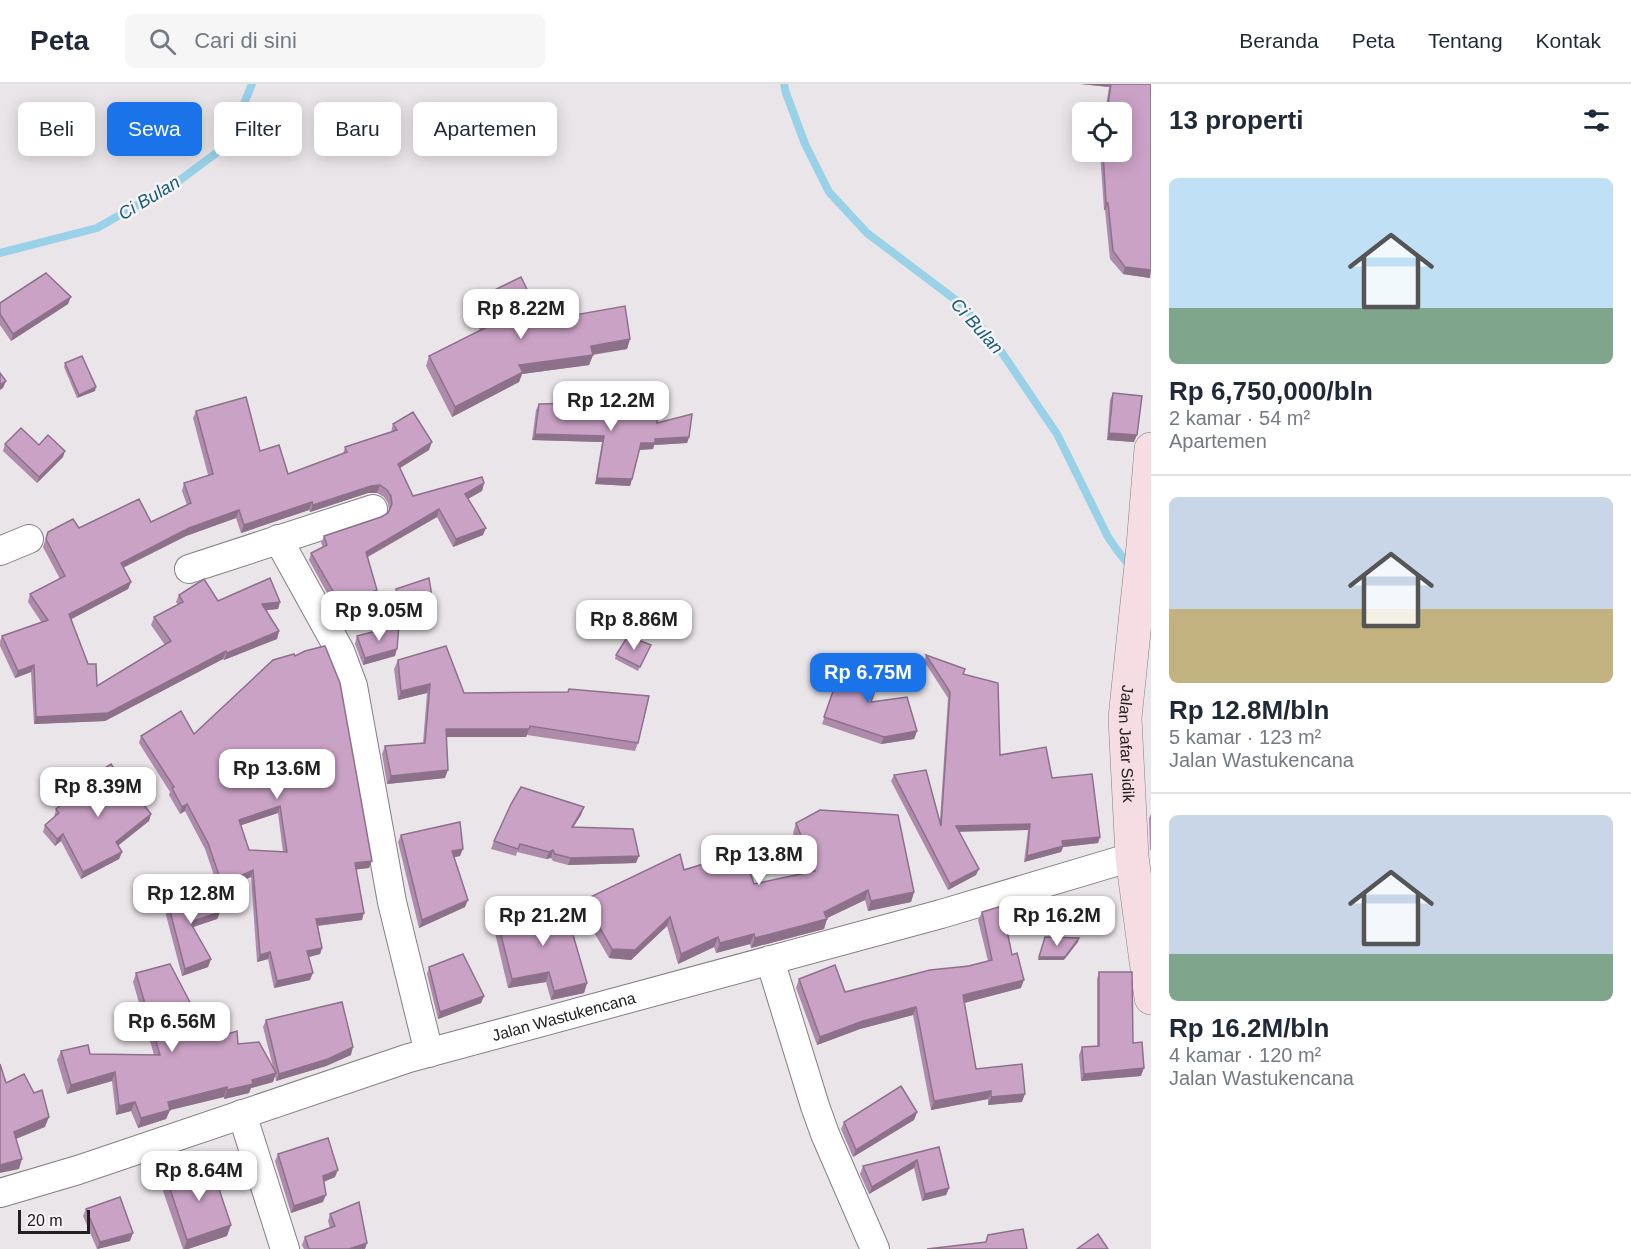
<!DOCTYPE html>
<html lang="id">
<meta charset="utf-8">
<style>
:root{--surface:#fff;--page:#f6f6f7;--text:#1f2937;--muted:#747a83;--line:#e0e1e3;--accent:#1a73e8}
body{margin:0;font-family:Helvetica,sans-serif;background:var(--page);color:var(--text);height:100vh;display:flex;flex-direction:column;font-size:22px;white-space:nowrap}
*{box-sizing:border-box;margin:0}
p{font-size:20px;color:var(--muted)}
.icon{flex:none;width:33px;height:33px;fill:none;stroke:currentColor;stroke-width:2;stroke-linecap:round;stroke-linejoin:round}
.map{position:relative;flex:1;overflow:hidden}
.details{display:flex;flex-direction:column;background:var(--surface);width:480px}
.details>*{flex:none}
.banner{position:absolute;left:18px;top:18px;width:570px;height:54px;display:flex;gap:12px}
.fabs{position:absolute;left:1072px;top:18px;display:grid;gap:12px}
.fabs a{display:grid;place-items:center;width:60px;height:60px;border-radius:9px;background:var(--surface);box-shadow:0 3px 15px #0003;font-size:30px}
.scale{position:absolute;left:18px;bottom:15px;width:72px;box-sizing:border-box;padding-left:6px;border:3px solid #222021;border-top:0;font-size:16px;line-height:21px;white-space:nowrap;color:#222021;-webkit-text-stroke:4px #f7f2f6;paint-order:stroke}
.price{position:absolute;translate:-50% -51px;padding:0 14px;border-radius:12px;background:#fff;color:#222;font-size:20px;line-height:39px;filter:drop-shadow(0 2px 3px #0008)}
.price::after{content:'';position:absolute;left:50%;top:36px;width:18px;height:14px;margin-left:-9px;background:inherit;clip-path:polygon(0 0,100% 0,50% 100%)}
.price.on{background:var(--accent);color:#fff}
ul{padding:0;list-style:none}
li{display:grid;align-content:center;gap:12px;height:318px;padding:0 18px}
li+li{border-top:2px solid var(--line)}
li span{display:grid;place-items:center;height:186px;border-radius:9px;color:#555}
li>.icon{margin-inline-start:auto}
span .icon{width:108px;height:108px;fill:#fffc;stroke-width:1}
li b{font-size:26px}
h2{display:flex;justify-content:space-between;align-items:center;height:72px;padding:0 18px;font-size:26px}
.tag{padding:0 21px;border-radius:9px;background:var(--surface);box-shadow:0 3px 15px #0003;font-size:21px;line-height:54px}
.tag.on{background:var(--accent);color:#fff}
header{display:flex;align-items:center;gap:36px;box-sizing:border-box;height:84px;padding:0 30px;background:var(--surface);border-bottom:2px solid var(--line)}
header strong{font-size:28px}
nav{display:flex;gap:33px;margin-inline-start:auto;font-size:21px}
.search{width:420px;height:54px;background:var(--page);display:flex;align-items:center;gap:15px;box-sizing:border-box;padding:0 21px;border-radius:9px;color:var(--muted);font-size:22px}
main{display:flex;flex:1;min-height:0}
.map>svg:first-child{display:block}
</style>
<header>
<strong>Peta</strong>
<div class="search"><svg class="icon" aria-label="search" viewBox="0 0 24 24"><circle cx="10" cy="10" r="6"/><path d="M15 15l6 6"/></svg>Cari di sini</div>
<nav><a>Beranda</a><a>Peta</a><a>Tentang</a><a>Kontak</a></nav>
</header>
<main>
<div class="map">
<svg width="1151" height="1165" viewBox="0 0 1151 1165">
<rect width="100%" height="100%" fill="#eae5e9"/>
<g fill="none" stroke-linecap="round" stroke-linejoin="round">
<g stroke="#98d1e8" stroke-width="8">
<polyline points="784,0 786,9 805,60 829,108 867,149 961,220 998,263 1057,350 1108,453 1117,466 1132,485"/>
<polyline points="0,169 97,144 176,99 227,61 252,0"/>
</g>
<g stroke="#847f83" stroke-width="30">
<g id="street">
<polyline points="278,455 340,567 353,602 392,818 429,969"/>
<polyline points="0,467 29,455"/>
<polyline points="189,485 373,425"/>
<polyline points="770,876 815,1022 825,1050 875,1165"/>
<polyline points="242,1030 285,1165"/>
<path id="s1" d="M0,1109L78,1086L409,974L941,830L1132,773"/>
</g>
</g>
<g stroke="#847f83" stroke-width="34">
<g id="secondary">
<path id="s2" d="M1151,365L1143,462L1125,634L1132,773L1151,914"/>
</g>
</g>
<use href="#street" stroke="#fff" stroke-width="28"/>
<use href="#secondary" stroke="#f6dde3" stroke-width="33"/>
</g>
<g fill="#ae8baa" fill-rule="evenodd">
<polygon points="1081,0 1151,0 1150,194 1123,190 1110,175 1105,126 1104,126 1100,68 1122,68 1122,28 1105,28 1109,3"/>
<polygon points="474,216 539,230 575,231 630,255 627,265 593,271 589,281 522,290 519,298 452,333 426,282 429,272 480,246 470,226"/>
<polygon points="0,219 68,220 11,257 0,241"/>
<polygon points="65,279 95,307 77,314 64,283"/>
<polygon points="1113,309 1134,358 1107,356 1110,316"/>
<polygon points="539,320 606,322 657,339 689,353 687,359 654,361 653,365 639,366 630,402 595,400 602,358 532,356 536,326"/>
<polygon points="196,327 260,367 288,390 343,370 345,363 391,348 393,340 429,366 400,384 413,412 484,399 482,407 468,415 483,451 453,463 437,433 368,473 374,514 338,529 309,476 311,469 323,463 321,459 324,452 381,433 388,429 389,426 388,419 384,413 377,409 368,409 310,428 309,426 241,449 236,434 186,452 123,484 131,498 128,505 71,535 97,602 165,561 151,541 154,533 178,521 176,518 179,511 218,517 280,518 278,525 266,526 279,547 277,555 224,576 223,575 105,637 34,640 31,588 15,594 0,562 0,557 2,552 42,539 28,518 30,510 60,495 43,463 48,448 79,444 151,438 187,421 182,407 184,399 208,391 193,334"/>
<polygon points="5,360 39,361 63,373 37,399 3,367"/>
<polygon points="396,505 431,526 401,538 394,512"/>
<polygon points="357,552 395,572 363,581 355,560"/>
<polygon points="651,561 638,587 615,575 616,571"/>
<polygon points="926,571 964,590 1000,671 1052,694 1100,753 1098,759 1063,763 1061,768 1024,778 1028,746 959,747 976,791 948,806 891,697 894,691 940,736 948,614 924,577"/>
<polygon points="398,576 464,609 638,659 635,667 527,651 526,653 446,653 445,694 387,700 382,670 385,662 423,659 427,609 398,616 394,585"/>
<polygon points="844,576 871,618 917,647 914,655 881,660 822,640"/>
<path d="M194,650L369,784L356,785L362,836L318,842L322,864L320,870L309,873L310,896L274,904L268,875L257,878L251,793L219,806L205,765L185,727L180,730L169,711L170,708L139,659L141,652ZM278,729L283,768L249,766L241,741Z"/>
<polygon points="130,709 151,730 149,737 118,761 122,768 119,775 81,795 61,757 55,762 43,748 45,741 54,733 56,725"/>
<polygon points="1151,730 1151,766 1150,766 1149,734"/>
<polygon points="581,731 573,743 636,779 568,781 553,777 551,774 546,775 517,768 516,772 491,765 494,757"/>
<polygon points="796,739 914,808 911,818 868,827 865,816 827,834 824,845 751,864 750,860 716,869 714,863 678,880 667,842 631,876 609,874 581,826 584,816 717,775 719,772 754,800 808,788 793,749"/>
<polygon points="401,751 460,772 454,773 465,823 419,844 398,758"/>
<polygon points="164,804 180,820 220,828 217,835 193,843 211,875 208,883 182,892 161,812"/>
<polygon points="532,820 587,899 584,909 551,916 546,898 508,904 495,849 498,839 529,832 529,830"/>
<polygon points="982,828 1012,871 1021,904 964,919 976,985 1022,1018 988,1021 988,1015 931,1026 913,931 860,945 817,961 796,904 799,895 845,908 988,877 978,836"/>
<polygon points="429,883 484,912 481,919 438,935 427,890"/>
<polygon points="1099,888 1133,959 1141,992 1081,997 1079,971 1082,963 1097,962 1097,895"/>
<polygon points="136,889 210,956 238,960 273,983 263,943 266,936 351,971 326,982 276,997 275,992 273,998 251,1004 249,1009 224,1015 224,1013 170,1026 166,1035 138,1044 131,1027 116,1031 112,997 67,1010 57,976 61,967 90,970 154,971 133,898"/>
<polygon points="917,1028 914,1036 853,1073 841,1045 844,1038"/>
<polygon points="939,1063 949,1104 946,1111 922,1117 914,1084 869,1110 860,1090 863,1082"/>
<polygon points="278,1070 335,1093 324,1098 323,1118 291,1129 275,1077"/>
<polygon points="167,1096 227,1152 188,1165 183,1165 163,1107"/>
<polygon points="86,1125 130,1157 97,1165 83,1132"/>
<polygon points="330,1130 365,1165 304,1165 302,1161 305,1153 330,1144 328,1137"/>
</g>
<g fill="#8d718b">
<polygon points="1081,0 1110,0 1109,3"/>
<polygon points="1106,119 1108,119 1105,126 1104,126"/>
<polygon points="1125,183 1151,186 1150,194 1123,190"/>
<polygon points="71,213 68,220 11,257 13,250"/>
<polygon points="630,255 627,265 588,271 591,262"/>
<polygon points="593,271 589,281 522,290 519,298 452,333 455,323 519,281"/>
<polygon points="6,297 3,304 0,306 0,301"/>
<polygon points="96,303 95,307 77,314 79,311"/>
<polygon points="1109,349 1137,351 1134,358 1107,356"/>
<polygon points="535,350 604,352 602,358 532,356"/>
<polygon points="689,353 687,359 654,361 653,365 638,366 641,359 655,355"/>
<polygon points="432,358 429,366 395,387 398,380"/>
<polygon points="65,367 63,373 37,399 39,393"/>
<polygon points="597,394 632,395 630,402 595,400"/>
<polygon points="484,399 482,407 462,418 465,410"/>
<polygon points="380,401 377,409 368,409 310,428 313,421 371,402"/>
<polygon points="312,418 309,426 241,449 244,441"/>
<polygon points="439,425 437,433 363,475 366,468"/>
<polygon points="239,426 236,434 186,452 118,486 121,479 189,444"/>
<polygon points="486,444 483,451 453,463 456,455"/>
<polygon points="131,498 128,505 66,538 69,530"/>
<polygon points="377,506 374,514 338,529 341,521"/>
<polygon points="280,518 278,525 259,527 262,520"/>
<polygon points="433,519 431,526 401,538 404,531"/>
<polygon points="279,547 277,555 224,576 227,569"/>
<polygon points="397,565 395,572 363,581 365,574"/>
<polygon points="226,567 223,575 105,637 34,640 36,633"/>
<polygon points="34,581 31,588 15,594 18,587"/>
<polygon points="430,600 427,609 398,616 401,607"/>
<polygon points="446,645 529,645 526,653 443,653"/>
<polygon points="917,647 914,655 881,660 884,653"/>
<polygon points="448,686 445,694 387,700 391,692"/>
<polygon points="187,720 185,727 180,730 182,723"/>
<polygon points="280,722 278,729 236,743 239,736"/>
<polygon points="584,723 581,731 569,750 572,743"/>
<polygon points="151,730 149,737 114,765 116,758"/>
<polygon points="1030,740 1028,746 954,748 956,742"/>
<polygon points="63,750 61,757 55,762 57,755"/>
<polygon points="1100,753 1098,759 1063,763 1061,768 1024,778 1027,772 1062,757"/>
<polygon points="463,765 460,772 449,774 452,767"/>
<polygon points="553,766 551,774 546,775 549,768"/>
<polygon points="122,768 119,775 81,795 83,788"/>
<polygon points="639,772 636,779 568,781 571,774"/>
<polygon points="372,777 369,784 352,786 355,779"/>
<polygon points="979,785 976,791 948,806 950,800"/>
<polygon points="253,786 251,793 219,806 222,800"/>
<polygon points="868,806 865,816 823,836 827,835 824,845 751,864 755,854 824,828"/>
<polygon points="914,808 911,818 868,827 871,817"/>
<polygon points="468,816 465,823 419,844 422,836"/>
<polygon points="220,828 217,835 187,845 190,838"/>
<polygon points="364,829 362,836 314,842 316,835"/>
<polygon points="670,833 667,842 631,876 609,874 612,865"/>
<polygon points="754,850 750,860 716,869 720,859"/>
<polygon points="718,853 714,863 678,880 681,870"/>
<polygon points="1079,854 1078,858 1064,876 1038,876 1039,873"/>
<polygon points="322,864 320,870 305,874 307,867"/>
<polygon points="270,868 268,875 257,878 260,871"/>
<polygon points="211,875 208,883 182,892 185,885"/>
<polygon points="549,888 546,898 508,904 512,895"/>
<polygon points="313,889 310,896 274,904 277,897"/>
<polygon points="1024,896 1021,904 960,920 963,911"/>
<polygon points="587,899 584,909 551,916 554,907"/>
<polygon points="484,912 481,919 438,935 440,928"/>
<polygon points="916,923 913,931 860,945 817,961 820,953 863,937"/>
<polygon points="353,963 351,971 326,982 276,997 279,990"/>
<polygon points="1144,984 1141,992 1081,997 1084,990"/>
<polygon points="115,988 112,997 67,1010 71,1001"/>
<polygon points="276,989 273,998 251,1004 249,1009 224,1015 227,1006 252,996"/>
<polygon points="227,1003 224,1013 170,1026 166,1035 138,1044 141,1034 168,1018"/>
<polygon points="991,1007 988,1015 931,1026 934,1017"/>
<polygon points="1025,1010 1022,1018 988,1021 991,1013"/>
<polygon points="135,1018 131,1027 116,1031 119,1022"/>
<polygon points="917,1028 914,1036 853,1073 856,1066"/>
<polygon points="49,1033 45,1043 11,1057 14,1048"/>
<polygon points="22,1075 19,1085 0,1089 0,1081"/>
<polygon points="917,1076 914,1084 869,1110 872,1103"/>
<polygon points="338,1086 335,1093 320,1099 323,1092"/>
<polygon points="949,1104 946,1111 922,1117 925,1110"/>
<polygon points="326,1111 323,1118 291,1129 294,1122"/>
<polygon points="231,1141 227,1152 188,1165 184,1165 187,1156"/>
<polygon points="133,1149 130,1157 97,1165 100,1158"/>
<polygon points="367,1159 365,1165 349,1165"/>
</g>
<g fill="#caa2c6" stroke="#8d718b" stroke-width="1.5" fill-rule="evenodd">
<polygon points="1111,0 1151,0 1151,186 1125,183 1113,167 1108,119 1106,119 1103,68 1122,68 1122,28 1107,28"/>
<polygon points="46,189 71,213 13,250 0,230 0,219"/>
<polygon points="521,193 539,230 568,217 575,231 625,222 630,255 591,262 593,271 519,281 523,288 455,323 429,272 487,243 474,216"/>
<polygon points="82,272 96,303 79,311 65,279"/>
<polygon points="0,289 6,297 0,301"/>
<polygon points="1113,309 1142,312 1137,351 1109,349"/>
<polygon points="246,313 260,367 279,361 288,390 347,368 345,363 397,346 393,340 413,328 432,358 398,380 413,412 482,393 484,399 465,410 486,444 456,455 439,425 366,468 377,506 341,521 311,469 327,461 324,452 381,433 388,429 392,420 391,412 387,406 380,401 371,402 313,421 312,418 244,441 239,426 189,444 121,479 131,498 69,530 88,580 96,580 97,602 171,557 154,533 183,518 179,511 204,495 218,517 270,494 280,518 262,520 279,547 227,569 226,567 108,629 36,633 34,581 18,587 2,552 48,536 30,510 65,492 46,455 48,448 73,435 79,444 139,415 151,438 191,419 184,399 213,390 196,327"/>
<polygon points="578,319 605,320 606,322 626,323 625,329 658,329 657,339 692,330 689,353 655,355 655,359 641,359 632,395 597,394 604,352 535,350 539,320"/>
<polygon points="21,344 39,361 48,351 65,367 39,393 5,360"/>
<polygon points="429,494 433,519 404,531 396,505"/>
<polygon points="399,541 397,565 365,574 357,552"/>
<polygon points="628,552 651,561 640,583 616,571"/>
<path d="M325,562L340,599L372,777L355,779L364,829L316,835L322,864L307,867L313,889L277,897L270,868L260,871L253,786L222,800L208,759L187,720L182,723L172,704L174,703L141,652L181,627L194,650L273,576L294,570L295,572L305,567ZM280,722L287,768L249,766L239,736Z"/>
<polygon points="446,562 464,609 568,608 569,605 649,612 638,659 530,642 529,645 446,645 448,686 391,692 385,662 425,659 430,600 401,607 398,576"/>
<polygon points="926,571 965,585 963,590 998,599 1000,671 1046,663 1052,694 1092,690 1100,753 1062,757 1063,762 1027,772 1030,740 956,742 979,785 950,800 894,691 926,686 941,742 950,608"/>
<polygon points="844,576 881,588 871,618 907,613 917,647 884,653 824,633"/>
<polygon points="111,680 130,709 133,707 151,730 116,758 122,768 83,788 63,750 57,755 45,741 59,729 56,725 94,691"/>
<polygon points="521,703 584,723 572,743 633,745 639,772 571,774 555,770 553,766 549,768 520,760 518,765 494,757 511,720"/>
<polygon points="820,726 898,731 914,808 871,817 868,806 824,828 827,835 755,854 754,850 720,859 718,853 681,870 670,833 635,866 612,865 584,816 680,770 684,786 720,775 719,772 742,764 754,800 815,787 796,739"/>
<polygon points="460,738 463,765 452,767 468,816 422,836 401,751"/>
<polygon points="170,802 180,820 217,807 220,828 190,838 211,875 185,885 164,804"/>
<polygon points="532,820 564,820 587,899 554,907 549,888 512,895 498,839 535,831"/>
<polygon points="1002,822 1012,871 1017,869 1024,896 963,911 976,985 1022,980 1025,1010 991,1013 991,1007 934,1017 916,923 863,937 820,953 799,895 835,881 845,908 930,886 969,882 992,876 982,828"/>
<polygon points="1045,853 1079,854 1065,873 1039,873"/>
<polygon points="463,870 484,912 440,928 429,883"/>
<polygon points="170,880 192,922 202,921 210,956 237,947 238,960 259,958 276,989 252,996 253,1000 227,1006 227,1003 168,1018 170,1026 141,1034 135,1018 119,1022 115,988 71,1001 61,967 88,961 90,970 160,971 136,889"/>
<polygon points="1099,888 1132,888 1133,959 1142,958 1144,984 1084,990 1082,963 1099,962"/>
<polygon points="342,918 353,963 328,975 279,990 266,936"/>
<polygon points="0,980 6,999 24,990 34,1009 42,1006 49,1033 14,1048 22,1075 0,1081"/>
<polygon points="901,1002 917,1028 856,1066 844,1038"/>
<polygon points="328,1054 338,1086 323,1092 326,1111 294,1122 278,1070"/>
<polygon points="939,1063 949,1104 925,1110 917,1076 872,1103 863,1082"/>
<polygon points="211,1081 231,1141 187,1156 167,1096"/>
<polygon points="120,1113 133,1149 100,1158 86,1125"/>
<polygon points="359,1118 367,1159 349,1165 309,1165 305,1153 335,1142 330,1130"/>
<polygon points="1023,1145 1027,1165 927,1165 986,1158 988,1151"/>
<polygon points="1098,1150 1108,1165 1077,1165"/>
</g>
<g text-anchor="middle" stroke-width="5" stroke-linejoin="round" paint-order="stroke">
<g font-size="16" fill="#222021" stroke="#f7f2f6">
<text dy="6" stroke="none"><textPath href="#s2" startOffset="296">Jalan Jafar Sidik</textPath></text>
<text dy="6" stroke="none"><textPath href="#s1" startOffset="591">Jalan Wastukencana</textPath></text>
</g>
<g font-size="18" font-style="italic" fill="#155e76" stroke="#f7f2f6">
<text transform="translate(149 114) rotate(-31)" y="6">Ci Bulan</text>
<text transform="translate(977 242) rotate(48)" y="6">Ci Bulan</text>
</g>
</g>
</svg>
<div class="fabs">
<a><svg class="icon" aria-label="locate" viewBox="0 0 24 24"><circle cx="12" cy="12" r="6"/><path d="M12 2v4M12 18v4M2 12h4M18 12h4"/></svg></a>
</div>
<div class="scale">20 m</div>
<b class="price" style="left:521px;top:256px">Rp 8.22M</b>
<b class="price" style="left:611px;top:348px">Rp 12.2M</b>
<b class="price" style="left:379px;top:558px">Rp 9.05M</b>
<b class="price" style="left:634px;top:567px">Rp 8.86M</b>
<b class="price on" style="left:868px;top:620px">Rp 6.75M</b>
<b class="price" style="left:277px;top:716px">Rp 13.6M</b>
<b class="price" style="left:98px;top:734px">Rp 8.39M</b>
<b class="price" style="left:759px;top:802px">Rp 13.8M</b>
<b class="price" style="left:191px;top:841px">Rp 12.8M</b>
<b class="price" style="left:543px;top:863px">Rp 21.2M</b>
<b class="price" style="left:1057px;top:863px">Rp 16.2M</b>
<b class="price" style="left:172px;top:969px">Rp 6.56M</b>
<b class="price" style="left:199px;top:1118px">Rp 8.64M</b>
<div class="banner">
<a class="tag">Beli</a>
<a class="tag on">Sewa</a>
<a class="tag">Filter</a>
<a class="tag">Baru</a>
<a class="tag">Apartemen</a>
</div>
</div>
<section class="details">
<h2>13 properti<svg class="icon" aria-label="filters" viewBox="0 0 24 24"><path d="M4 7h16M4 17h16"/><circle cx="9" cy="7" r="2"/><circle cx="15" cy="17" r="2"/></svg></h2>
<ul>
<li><span style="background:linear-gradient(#bfe0f5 70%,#7fa58c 0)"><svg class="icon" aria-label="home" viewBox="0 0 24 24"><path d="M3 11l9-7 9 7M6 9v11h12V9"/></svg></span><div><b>Rp 6,750,000/bln</b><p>2 kamar · 54 m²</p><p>Apartemen</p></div></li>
<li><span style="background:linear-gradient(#c9d6e8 60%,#c2b280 0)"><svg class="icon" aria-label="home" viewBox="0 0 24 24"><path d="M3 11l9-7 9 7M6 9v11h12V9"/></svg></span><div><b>Rp 12.8M/bln</b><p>5 kamar · 123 m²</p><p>Jalan Wastukencana</p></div></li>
<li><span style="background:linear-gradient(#c9d6e8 75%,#7fa58c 0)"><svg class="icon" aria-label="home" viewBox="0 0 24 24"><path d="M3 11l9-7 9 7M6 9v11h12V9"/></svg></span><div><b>Rp 16.2M/bln</b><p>4 kamar · 120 m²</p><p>Jalan Wastukencana</p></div></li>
</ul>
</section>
</main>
